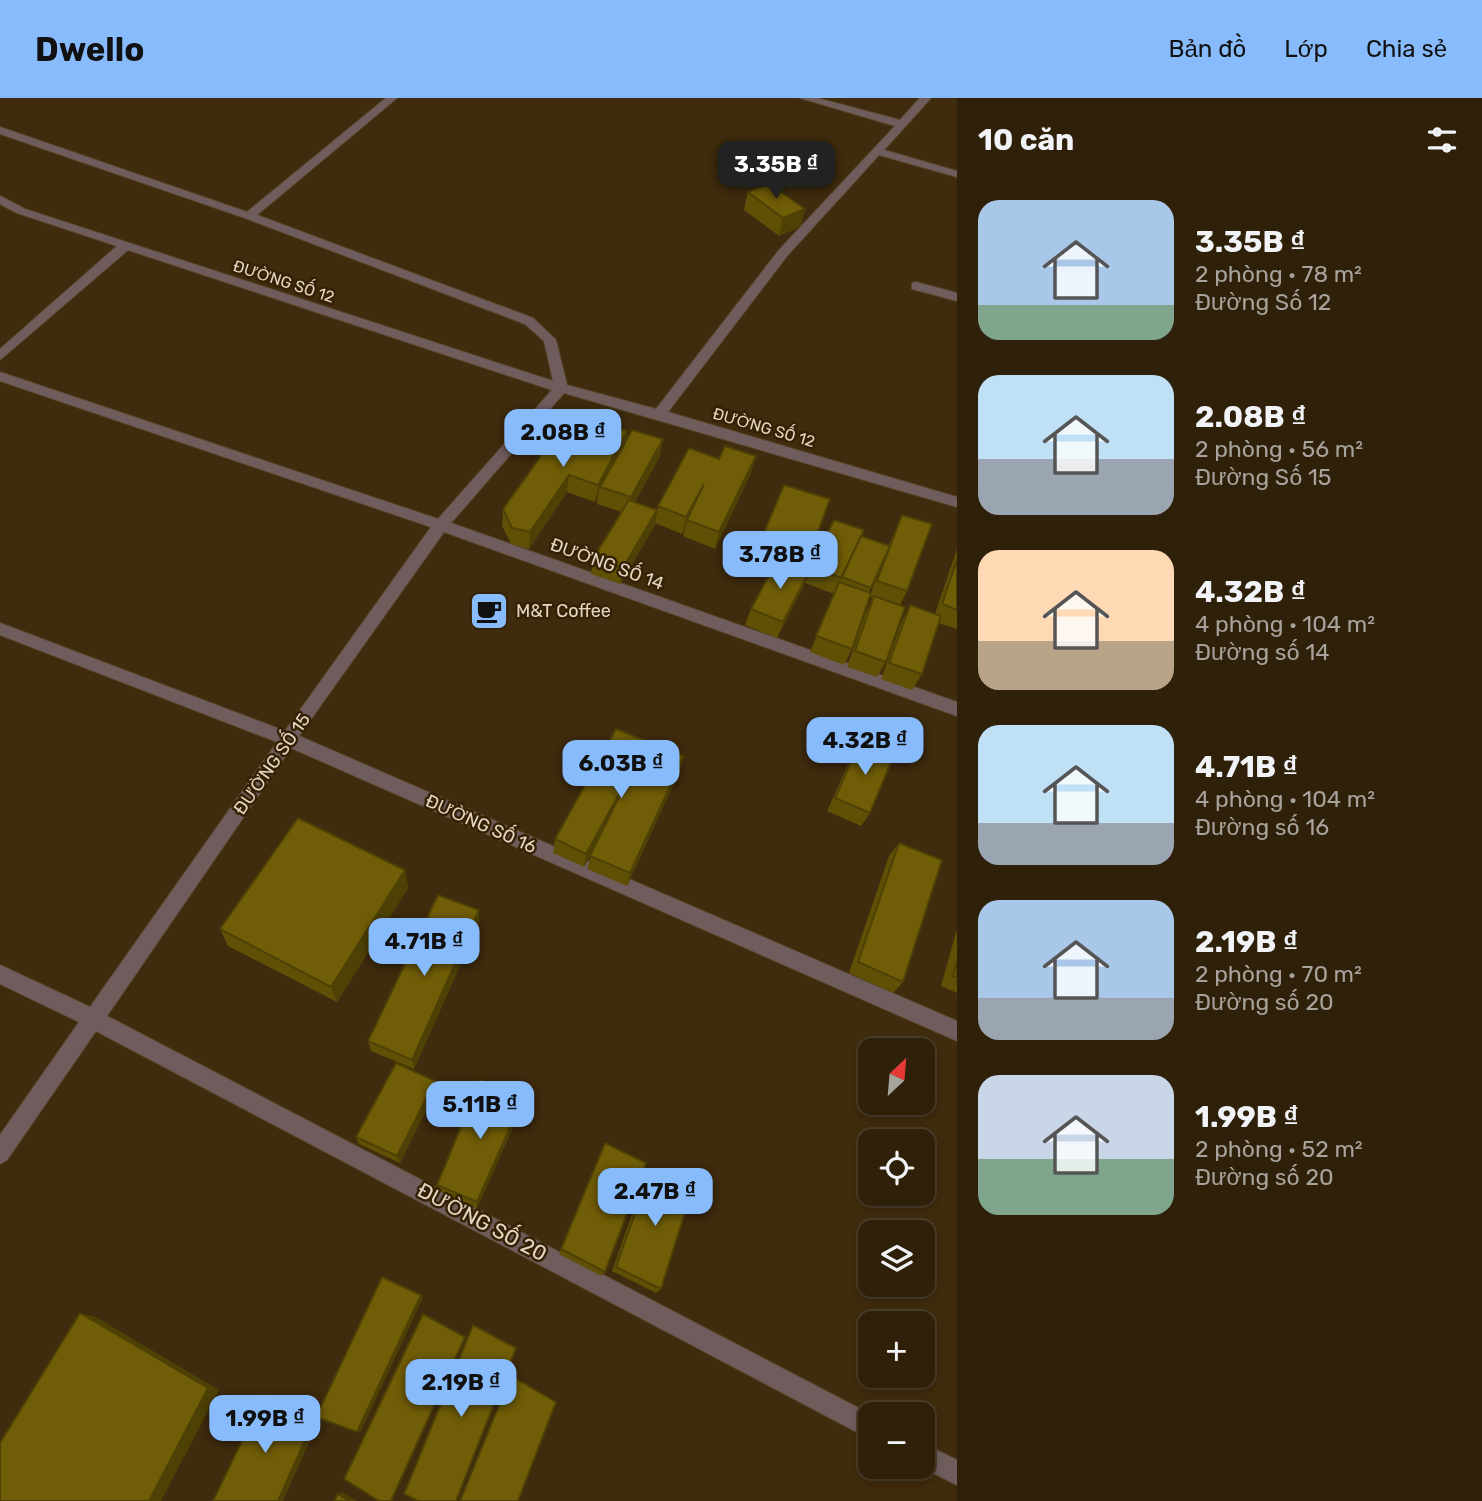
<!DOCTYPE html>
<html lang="vi">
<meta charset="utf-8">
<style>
:root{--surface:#2f200a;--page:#372813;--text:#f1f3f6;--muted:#a7a39c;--line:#4a3e2b;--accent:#87bbfb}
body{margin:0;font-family:Rubik,sans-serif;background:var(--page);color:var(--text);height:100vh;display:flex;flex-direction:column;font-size:26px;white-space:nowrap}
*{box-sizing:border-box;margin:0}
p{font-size:23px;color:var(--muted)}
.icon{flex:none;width:38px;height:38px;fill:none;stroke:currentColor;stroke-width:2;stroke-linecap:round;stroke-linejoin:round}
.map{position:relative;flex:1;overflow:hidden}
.side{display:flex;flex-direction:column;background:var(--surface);width:525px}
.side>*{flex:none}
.needle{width:46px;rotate:26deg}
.fabs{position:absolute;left:858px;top:940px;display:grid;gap:14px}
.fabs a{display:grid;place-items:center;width:77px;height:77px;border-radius:14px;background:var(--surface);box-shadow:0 4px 10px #0003,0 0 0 2px var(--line);font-size:35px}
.price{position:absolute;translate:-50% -60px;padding:0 16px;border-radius:14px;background:var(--accent);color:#111;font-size:23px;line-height:46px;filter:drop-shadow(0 2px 4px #0008)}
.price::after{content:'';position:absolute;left:50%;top:42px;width:21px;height:16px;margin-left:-10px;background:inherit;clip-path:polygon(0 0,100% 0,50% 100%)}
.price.active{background:#222;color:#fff}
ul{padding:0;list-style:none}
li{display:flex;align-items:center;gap:21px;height:175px;padding:0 21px}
li span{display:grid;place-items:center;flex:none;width:196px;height:140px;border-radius:21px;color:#555}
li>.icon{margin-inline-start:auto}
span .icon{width:84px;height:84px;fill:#fffc;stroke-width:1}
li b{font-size:30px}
h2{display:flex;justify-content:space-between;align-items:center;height:84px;padding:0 21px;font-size:30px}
header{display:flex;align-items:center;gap:42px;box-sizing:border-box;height:98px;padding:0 35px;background:var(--accent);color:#111}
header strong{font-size:33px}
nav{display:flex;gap:38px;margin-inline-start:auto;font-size:24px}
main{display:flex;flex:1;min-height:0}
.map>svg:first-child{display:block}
</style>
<header>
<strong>Dwello</strong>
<nav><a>Bản đồ</a><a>Lớp</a><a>Chia sẻ</a></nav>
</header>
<main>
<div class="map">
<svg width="957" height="1403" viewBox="0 0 957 1403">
<rect width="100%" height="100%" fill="#3f2b0d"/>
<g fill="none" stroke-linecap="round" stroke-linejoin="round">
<g stroke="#59462a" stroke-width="2">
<g id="minor">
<polygon points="386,0 397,0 257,117 533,220 556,242 567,287 656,311 779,152 895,28 800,0 817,0 900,22 920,0 931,0 884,52 957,73 957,79 879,57 787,158 668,314 957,399 957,409 564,295 451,425 957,604 957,618 444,434 299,638 957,923 957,943 291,650 107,918 870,1316 870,1341 96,933 7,1062 0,1066 0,1037 79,924 0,886 0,867 90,909 277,644 0,537 0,525 285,633 431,429 0,283 0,274 438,421 552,292 128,152 0,262 0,251 117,148 17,115 0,106 0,98 25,111 553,283 544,243 525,226 245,120 0,36 0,29 247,114"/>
<polygon points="916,184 957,195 957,203 912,191 912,185"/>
<polygon points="922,1345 957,1362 957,1387 919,1368 922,1368"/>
</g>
</g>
<use href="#minor" fill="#6f5d5e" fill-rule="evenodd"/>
</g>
<g fill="#605006" fill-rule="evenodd">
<polygon points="748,94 805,111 800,129 779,138 744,112"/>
<polygon points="627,333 626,342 660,358 635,404 657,412 654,429 620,486 591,476 594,459 622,414 597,406 598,399 595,404 567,394 529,451 511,446 502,428 503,411"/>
<polygon points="751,375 715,451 683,438 685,431 682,436 655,425 658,408"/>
<path d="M830,401L804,472L809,474L811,468L861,438L889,447L902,417L907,493L900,507L886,564L877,579L847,569L866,514L873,500L870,499L852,551L844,567L810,554L834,496L805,485L777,540L745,527L751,511L772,472L752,466L758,449ZM883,463L871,495L869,494Z"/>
<polygon points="957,451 957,531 938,525 922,576 912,592 881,581 902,523 910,507 935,516"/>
<polygon points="860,644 870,715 861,728 827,713 852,658"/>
<polygon points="680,672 627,788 587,771 592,754 584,769 553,755 555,741"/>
<polygon points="899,745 903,884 893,895 849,875 889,758"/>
<polygon points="405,772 408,790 337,904 228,848 220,831"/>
<polygon points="479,825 414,971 371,953 368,943"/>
<polygon points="957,831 957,895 941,888"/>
<polygon points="435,983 436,992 400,1065 359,1046 356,1039"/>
<polygon points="523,1000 522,1009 477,1110 438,1093 437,1087"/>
<polygon points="605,1045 605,1174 601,1178 559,1156"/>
<polygon points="651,1070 661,1191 656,1195 612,1173 646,1077"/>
</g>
<g fill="#4e4105">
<polygon points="805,111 800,129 779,138 783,120"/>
<polygon points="627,333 625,351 600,389 598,399 595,404 598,387"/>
<polygon points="663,341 660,358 628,417 631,399"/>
<polygon points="756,358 751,375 715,451 719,434"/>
<polygon points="569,377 567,394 529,451 530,434"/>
<polygon points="704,386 687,422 685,431 682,436 686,419"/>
<polygon points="657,412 654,429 620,486 623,470"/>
<polygon points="809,474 803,490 777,540 783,524"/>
<polygon points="684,658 680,672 627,788 630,775"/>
<polygon points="629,678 626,693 584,769 586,756"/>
<polygon points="405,772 408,790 337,904 331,889"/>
<polygon points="479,812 479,825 414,971 412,962"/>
<polygon points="435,983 436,992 400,1065 397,1058"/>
<polygon points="523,1000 522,1009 477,1110 477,1104"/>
<polygon points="421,1197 423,1200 361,1333 357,1334"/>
<polygon points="80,1215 96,1219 219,1292 161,1403 149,1403"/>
<polygon points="465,1239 465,1241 392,1403 391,1403"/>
<polygon points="264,1297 271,1297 318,1324 283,1403 278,1403"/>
<polygon points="342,1394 357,1403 349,1403 338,1396"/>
</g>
<g fill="#705d07" stroke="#4e4105" stroke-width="2">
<polygon points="769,86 805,111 783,120 748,94"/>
<polygon points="593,322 627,333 598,387 569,377 530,434 512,430 503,411 561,330"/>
<polygon points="632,332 663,341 631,399 600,389"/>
<polygon points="725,348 756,358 719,434 687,422 704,386 686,419 658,408 689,350 719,361"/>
<polygon points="784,387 830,401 807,464 758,449"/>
<polygon points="629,402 657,412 623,470 594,459"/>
<polygon points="902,417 932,426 907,493 877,483"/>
<polygon points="834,422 864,432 841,480 811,468"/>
<polygon points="861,438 890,448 871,490 842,479"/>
<polygon points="957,461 957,512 942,506"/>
<polygon points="777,462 809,474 783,524 751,511"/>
<polygon points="839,484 871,495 852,551 816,538"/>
<polygon points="874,498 905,509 886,564 855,553"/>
<polygon points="910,507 941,518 922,576 889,565"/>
<polygon points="616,631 684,658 630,775 590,758 629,678 586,756 555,741"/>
<polygon points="860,644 894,657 870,715 835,700"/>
<polygon points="298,720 405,772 331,889 220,831"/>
<polygon points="899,745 942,762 903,884 858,864"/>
<polygon points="438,797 479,812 412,962 368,943"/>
<polygon points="957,863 957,879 953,878"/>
<polygon points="396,965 435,983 397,1058 356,1039"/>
<polygon points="480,982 523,1000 477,1104 437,1087"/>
<polygon points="605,1045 646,1065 605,1174 561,1151"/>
<polygon points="651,1070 693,1089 661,1191 616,1169"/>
<polygon points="382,1179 421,1197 357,1334 316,1319"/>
<polygon points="80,1215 208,1290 149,1403 0,1403 0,1345"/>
<polygon points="423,1216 465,1239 391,1403 379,1403 344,1381"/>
<polygon points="473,1227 516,1250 456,1403 418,1403 404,1396"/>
<polygon points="511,1278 556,1304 518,1403 460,1403"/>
<polygon points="264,1297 313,1324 278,1403 213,1403"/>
<polygon points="338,1396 349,1403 334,1403"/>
</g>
<defs>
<g id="cafe-square" transform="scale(2.0125)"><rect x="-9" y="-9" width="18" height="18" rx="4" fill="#87bbfb" stroke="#352103"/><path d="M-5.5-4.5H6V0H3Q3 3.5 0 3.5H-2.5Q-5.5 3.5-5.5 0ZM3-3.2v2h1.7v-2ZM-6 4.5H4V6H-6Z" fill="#111"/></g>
</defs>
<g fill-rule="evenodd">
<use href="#cafe-square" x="489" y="513"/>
</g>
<g text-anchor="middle" stroke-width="5" stroke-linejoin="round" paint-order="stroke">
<g font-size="16" fill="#e2d5c4" stroke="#352103">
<text transform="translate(284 183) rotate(18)" y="6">ĐƯỜNG SỐ 12</text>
<text transform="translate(764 329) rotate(16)" y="6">ĐƯỜNG SỐ 12</text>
</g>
<g font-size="18" fill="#e2d5c4" stroke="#352103">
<text transform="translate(607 466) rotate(20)" y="6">ĐƯỜNG SỐ 14</text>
<text transform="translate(272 666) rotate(-55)" y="6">ĐƯỜNG SỐ 15</text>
<text transform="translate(481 726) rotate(24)" y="6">ĐƯỜNG SỐ 16</text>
</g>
<g font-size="18" fill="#e2d5c4" stroke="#352103" text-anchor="start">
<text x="516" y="519">M&amp;T Coffee</text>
</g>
<g font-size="21" fill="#e2d5c4" stroke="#352103">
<text transform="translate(482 1124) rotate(28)" y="7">ĐƯỜNG SỐ 20</text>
</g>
</g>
</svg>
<div class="fabs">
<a><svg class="needle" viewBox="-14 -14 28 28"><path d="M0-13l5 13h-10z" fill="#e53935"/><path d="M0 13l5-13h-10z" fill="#a7a39c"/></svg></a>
<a><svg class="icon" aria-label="locate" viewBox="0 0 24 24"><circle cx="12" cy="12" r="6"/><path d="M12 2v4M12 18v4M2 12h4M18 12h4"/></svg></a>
<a><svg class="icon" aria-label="layers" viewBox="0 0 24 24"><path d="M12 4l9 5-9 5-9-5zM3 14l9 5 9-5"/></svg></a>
<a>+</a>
<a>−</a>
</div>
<b class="price active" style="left:776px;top:103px">3.35B ₫</b>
<b class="price" style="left:563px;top:371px">2.08B ₫</b>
<b class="price" style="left:780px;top:493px">3.78B ₫</b>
<b class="price" style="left:865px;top:679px">4.32B ₫</b>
<b class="price" style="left:621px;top:702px">6.03B ₫</b>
<b class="price" style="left:424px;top:880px">4.71B ₫</b>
<b class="price" style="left:480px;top:1043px">5.11B ₫</b>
<b class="price" style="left:655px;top:1130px">2.47B ₫</b>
<b class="price" style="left:461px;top:1321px">2.19B ₫</b>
<b class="price" style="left:265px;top:1357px">1.99B ₫</b>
</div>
<section class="side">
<h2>10 căn<svg class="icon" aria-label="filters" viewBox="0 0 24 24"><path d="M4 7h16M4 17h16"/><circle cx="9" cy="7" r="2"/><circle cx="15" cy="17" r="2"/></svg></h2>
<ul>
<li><span style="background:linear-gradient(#a9c7e8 75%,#7fa58c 0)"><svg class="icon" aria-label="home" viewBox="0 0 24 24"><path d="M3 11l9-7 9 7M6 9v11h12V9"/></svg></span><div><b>3.35B ₫</b><p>2 phòng · 78 m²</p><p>Đường Số 12</p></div></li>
<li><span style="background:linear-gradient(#bfe0f5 60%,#9aa5b1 0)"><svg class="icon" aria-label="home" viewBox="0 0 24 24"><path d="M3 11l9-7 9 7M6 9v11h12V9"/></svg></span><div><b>2.08B ₫</b><p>2 phòng · 56 m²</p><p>Đường Số 15</p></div></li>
<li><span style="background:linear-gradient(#ffd9b3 65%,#b9a48a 0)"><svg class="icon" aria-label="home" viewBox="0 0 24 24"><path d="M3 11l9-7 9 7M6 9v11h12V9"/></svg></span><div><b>4.32B ₫</b><p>4 phòng · 104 m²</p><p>Đường số 14</p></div></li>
<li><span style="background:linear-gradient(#bfe0f5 70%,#9aa5b1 0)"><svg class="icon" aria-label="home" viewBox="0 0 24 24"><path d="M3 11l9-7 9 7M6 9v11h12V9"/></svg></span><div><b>4.71B ₫</b><p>4 phòng · 104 m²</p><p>Đường số 16</p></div></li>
<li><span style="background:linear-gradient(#a9c7e8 70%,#9aa5b1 0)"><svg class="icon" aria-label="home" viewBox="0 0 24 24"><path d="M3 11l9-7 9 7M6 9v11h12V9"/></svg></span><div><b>2.19B ₫</b><p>2 phòng · 70 m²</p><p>Đường số 20</p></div></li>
<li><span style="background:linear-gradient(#c9d6e8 60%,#7fa58c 0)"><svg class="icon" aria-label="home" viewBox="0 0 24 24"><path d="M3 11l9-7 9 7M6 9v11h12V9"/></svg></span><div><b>1.99B ₫</b><p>2 phòng · 52 m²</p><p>Đường số 20</p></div></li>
</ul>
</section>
</main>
